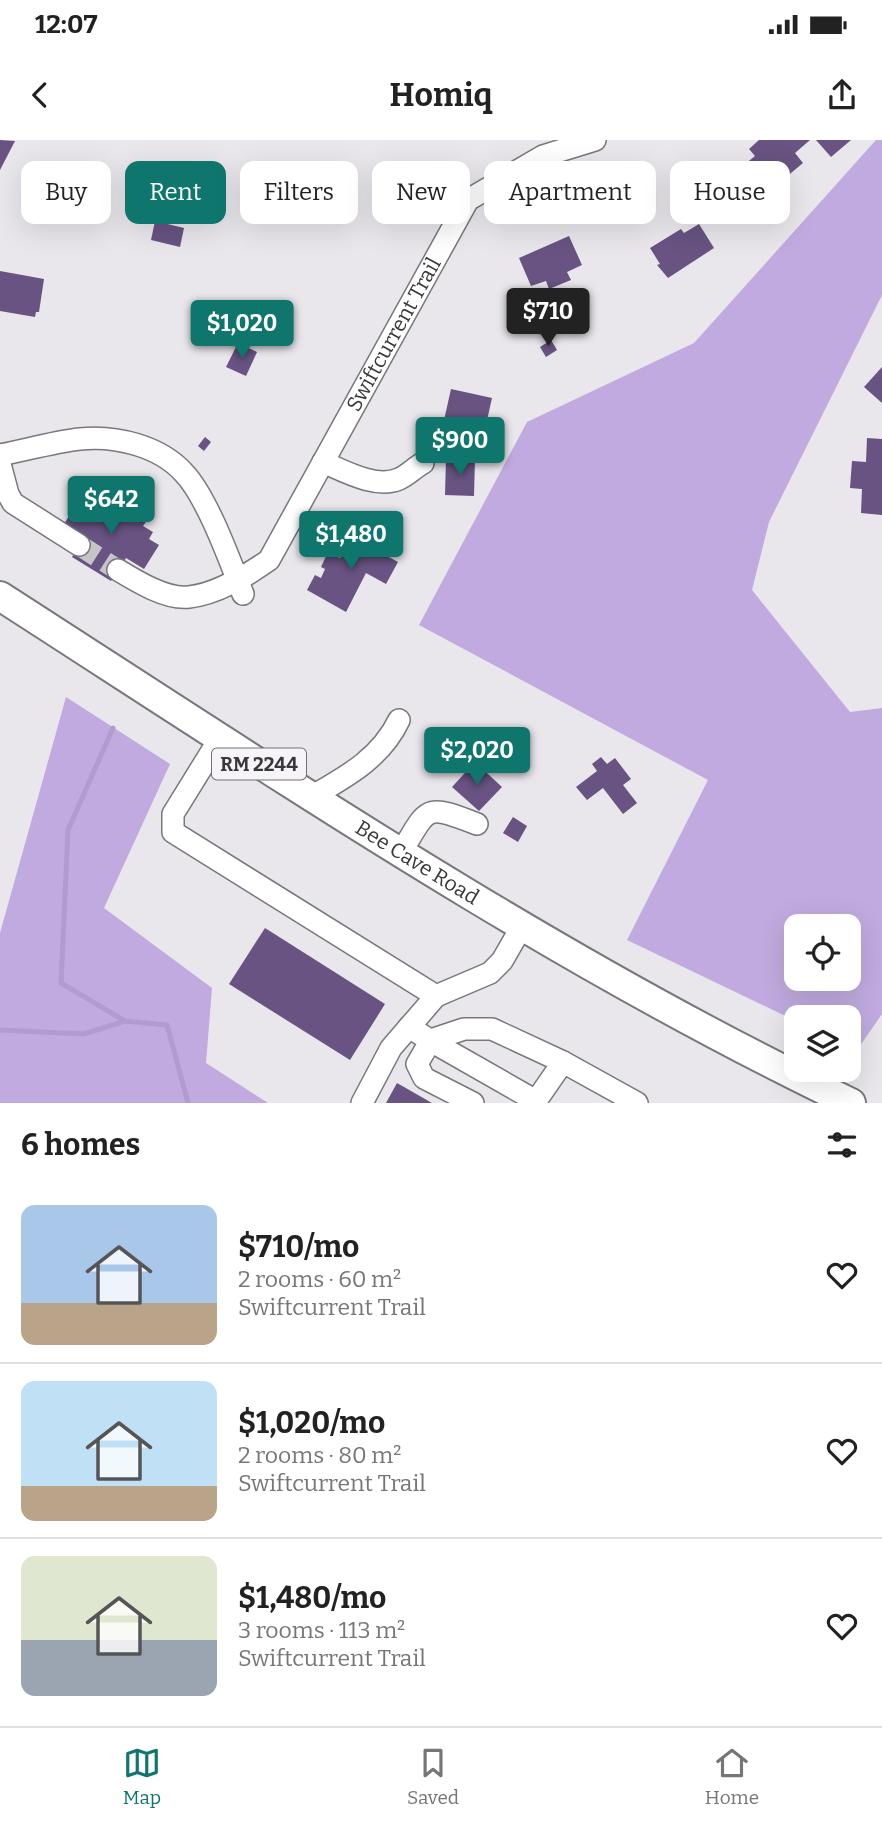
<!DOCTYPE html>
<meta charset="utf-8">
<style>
:root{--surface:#fff;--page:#f2f2f2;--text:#222;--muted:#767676;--line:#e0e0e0;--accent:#0f766e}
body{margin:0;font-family:Bitter,serif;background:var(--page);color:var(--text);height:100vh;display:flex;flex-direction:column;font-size:26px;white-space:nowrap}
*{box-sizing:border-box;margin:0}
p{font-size:23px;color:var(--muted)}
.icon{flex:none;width:38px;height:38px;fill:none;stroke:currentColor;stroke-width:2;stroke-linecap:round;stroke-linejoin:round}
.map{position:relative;height:963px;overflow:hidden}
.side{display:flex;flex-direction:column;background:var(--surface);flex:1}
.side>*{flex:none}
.hud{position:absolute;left:21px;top:21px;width:840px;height:63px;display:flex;gap:14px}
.fabs{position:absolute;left:784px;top:774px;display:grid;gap:14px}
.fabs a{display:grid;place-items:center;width:77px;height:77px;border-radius:14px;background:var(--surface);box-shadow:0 7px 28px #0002;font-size:35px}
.price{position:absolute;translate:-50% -60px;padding:0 16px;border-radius:7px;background:var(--accent);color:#fff;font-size:23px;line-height:46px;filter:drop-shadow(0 2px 4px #0008)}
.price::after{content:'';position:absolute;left:50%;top:42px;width:21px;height:16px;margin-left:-10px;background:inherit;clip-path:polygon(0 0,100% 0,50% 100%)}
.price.on{background:#222;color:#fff}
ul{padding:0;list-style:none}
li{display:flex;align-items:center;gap:21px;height:175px;padding:0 21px}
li+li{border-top:2px solid var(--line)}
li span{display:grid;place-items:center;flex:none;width:196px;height:140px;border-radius:14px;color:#555}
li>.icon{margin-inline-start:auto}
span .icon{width:84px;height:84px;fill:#fffc;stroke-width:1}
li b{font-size:30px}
h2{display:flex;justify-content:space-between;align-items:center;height:84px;padding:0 21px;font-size:30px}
.tag{padding:0 24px;border-radius:14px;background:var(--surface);box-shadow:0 7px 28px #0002;font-size:24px;line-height:63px}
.tag.on{background:var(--accent);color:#fff}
.status{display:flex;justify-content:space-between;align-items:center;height:49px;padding:0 35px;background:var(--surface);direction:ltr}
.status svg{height:19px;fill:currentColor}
header{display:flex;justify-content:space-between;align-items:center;height:91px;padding:0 21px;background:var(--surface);font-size:32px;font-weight:700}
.tab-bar{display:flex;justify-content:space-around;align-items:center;height:98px;border-top:2px solid var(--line);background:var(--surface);font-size:19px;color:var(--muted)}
.tab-bar a{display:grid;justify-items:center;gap:4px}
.tab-bar .on{color:var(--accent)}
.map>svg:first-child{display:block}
</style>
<div class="status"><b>12:07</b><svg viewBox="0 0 49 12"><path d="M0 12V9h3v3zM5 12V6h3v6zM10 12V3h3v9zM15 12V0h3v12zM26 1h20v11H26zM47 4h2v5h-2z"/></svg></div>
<header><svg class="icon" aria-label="back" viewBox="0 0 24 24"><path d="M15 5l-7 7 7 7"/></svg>Homiq<svg class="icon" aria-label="share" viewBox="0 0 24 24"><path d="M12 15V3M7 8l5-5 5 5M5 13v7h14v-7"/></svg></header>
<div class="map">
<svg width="882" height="963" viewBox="0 0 882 963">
<rect width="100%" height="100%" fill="#e9e7ec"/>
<g fill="#c0aadf" fill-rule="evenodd">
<path d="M876,0H882V155L769,382L752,450L850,572L882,568V874L857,910L849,906V877H796V881L627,800L708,640L419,485L527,282L694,203ZM796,786H849V838H796Z"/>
<polygon points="66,557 170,624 104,768 212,848 206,923 268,963 0,963 0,793"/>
</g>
<polygon fill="#b19bcf" points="532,167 546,173 548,188 540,195 530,187 529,172"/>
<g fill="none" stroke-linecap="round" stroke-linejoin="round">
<g stroke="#b19bcf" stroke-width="5">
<polyline points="113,588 68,690 61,843 125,881"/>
<polyline points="0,890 84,894 125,881 167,885 188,963"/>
</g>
</g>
<g fill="#685382">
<polygon points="0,0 15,1 0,30"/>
<polygon points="759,0 810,0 795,13 803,23 779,43 775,39 749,61 729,37 755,16 749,9"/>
<polygon points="816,0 851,0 831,17"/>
<polygon points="188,28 197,32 191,45 182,41"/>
<polygon points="398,35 407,42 400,51 391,44"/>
<polygon points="155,81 184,88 180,107 151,100"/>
<polygon points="699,84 714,108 668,138 657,125 660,124 650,108 681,89 684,93"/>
<polygon points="569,96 582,125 567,132 571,140 549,149 546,141 531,146 519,118"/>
<polygon points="0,131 44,139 39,172 36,172 35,177 0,171"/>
<polygon points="551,200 557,210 546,217 540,207"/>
<polygon points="238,203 257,212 246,236 226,227"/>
<polygon points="882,227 882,263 864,247"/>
<polygon points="451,249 492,258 481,307 440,298"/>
<polygon points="205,297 211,302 204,311 198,306"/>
<polygon points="867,298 882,299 882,375 861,373 862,349 850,348 852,321 866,322"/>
<polygon points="446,318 475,319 474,356 445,355"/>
<polygon points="112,356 148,379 143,386 153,392 149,399 159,405 144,429 126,418 111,441 72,417 85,396 64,384 81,357 91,364 95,357 107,364"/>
<polygon points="354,390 380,403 376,410 398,422 386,444 366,433 346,472 307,450 315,435 321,438 325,429 321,427 328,412 340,418"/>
<polygon points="485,603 490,609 481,617 476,611"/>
<polygon points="601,617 607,624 615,618 631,639 623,645 637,663 623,674 603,648 587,660 576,647 597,631 592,624"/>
<polygon points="475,622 502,647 479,671 452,647"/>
<polygon points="513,677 527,686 518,702 503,693"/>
<polygon points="265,788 385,864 350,920 229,844"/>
<polygon points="397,943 432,963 386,963"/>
</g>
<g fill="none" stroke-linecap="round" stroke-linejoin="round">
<polyline stroke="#c6c4c8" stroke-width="21" stroke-dasharray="21 10" stroke-linecap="butt" points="79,405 118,430"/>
<g stroke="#78777b" stroke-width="24">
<g id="minor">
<path d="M0,315C26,310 53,302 80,299C115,295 160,306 184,333C207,357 230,421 243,454"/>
<path d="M323,322C344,331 376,349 399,339C408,335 414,328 423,323"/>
<polyline points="0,324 8,354 13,363 79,405"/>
<path id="s1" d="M118,430C136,441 167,460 189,457C217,454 246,436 269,420L468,60L543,16L595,0"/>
<polyline points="220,598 173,674 173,692 436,856"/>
<path d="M311,657C346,637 381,618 399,580"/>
<path d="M400,714C429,667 423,663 477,684"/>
<polyline points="409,887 436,904 536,961 563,922 492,889 464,889 431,900 417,924 424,938 473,963"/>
<polyline points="563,922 637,963"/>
<polyline points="362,963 391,908 436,856 490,833 502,821 521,788"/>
</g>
</g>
<g stroke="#78777b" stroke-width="32">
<g id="major">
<path id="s2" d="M0,456C278,635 552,820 851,963"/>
</g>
</g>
<use href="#minor" stroke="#fff" stroke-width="21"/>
<use href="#major" stroke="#fff" stroke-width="28"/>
</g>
<g text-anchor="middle" stroke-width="7" stroke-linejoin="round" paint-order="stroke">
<rect fill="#f6f4f9" stroke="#717073" stroke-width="2" x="212" y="608.5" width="94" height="31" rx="5"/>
<g font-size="19" font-weight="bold" fill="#383739">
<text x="259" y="631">RM 2244</text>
</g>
<g font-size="21" fill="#383739" stroke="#f6f4f9">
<text dy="7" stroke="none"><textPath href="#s1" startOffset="424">Swiftcurrent Trail</textPath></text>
<text dy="7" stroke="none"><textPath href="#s2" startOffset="495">Bee Cave Road</textPath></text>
</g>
</g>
</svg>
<div class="fabs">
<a><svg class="icon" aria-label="locate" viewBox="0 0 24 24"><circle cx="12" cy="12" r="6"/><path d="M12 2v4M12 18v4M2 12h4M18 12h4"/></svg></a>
<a><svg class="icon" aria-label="layers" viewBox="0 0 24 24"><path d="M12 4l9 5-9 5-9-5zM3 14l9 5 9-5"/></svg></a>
</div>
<b class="price on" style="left:548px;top:208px">$710</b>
<b class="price" style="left:242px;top:220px">$1,020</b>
<b class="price" style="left:460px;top:337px">$900</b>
<b class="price" style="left:111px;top:396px">$642</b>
<b class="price" style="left:351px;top:431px">$1,480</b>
<b class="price" style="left:477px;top:647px">$2,020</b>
<div class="hud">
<a class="tag">Buy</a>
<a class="tag on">Rent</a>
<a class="tag">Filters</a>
<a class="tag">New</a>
<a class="tag">Apartment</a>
<a class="tag">House</a>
</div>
</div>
<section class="side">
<h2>6 homes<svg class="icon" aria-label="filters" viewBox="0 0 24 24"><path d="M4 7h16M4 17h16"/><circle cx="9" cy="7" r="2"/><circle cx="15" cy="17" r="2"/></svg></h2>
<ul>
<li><span style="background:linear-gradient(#a9c7e8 70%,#b9a48a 0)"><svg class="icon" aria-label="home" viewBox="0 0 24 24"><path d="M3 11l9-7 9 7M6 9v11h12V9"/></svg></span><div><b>$710/mo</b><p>2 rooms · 60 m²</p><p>Swiftcurrent Trail</p></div><svg class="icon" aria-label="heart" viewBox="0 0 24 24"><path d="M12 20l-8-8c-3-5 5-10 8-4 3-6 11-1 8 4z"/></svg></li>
<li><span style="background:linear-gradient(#bfe0f5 75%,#b9a48a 0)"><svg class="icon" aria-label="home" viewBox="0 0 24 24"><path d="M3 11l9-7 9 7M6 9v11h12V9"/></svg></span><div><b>$1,020/mo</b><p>2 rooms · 80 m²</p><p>Swiftcurrent Trail</p></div><svg class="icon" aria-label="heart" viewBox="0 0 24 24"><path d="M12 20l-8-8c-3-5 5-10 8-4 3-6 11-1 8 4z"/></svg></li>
<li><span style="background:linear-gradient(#dfe7d0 60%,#9aa5b1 0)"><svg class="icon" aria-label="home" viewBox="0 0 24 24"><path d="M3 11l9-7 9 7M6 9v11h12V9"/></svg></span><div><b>$1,480/mo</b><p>3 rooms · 113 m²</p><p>Swiftcurrent Trail</p></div><svg class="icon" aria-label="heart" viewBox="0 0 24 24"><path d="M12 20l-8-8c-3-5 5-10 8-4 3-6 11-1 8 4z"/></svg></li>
</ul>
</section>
<nav class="tab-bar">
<a class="on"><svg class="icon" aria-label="map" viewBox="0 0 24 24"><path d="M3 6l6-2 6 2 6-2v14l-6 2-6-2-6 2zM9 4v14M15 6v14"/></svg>Map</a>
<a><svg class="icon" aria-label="saved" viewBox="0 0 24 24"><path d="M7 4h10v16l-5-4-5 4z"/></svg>Saved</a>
<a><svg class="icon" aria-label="home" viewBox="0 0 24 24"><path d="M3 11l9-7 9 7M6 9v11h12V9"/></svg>Home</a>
</nav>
